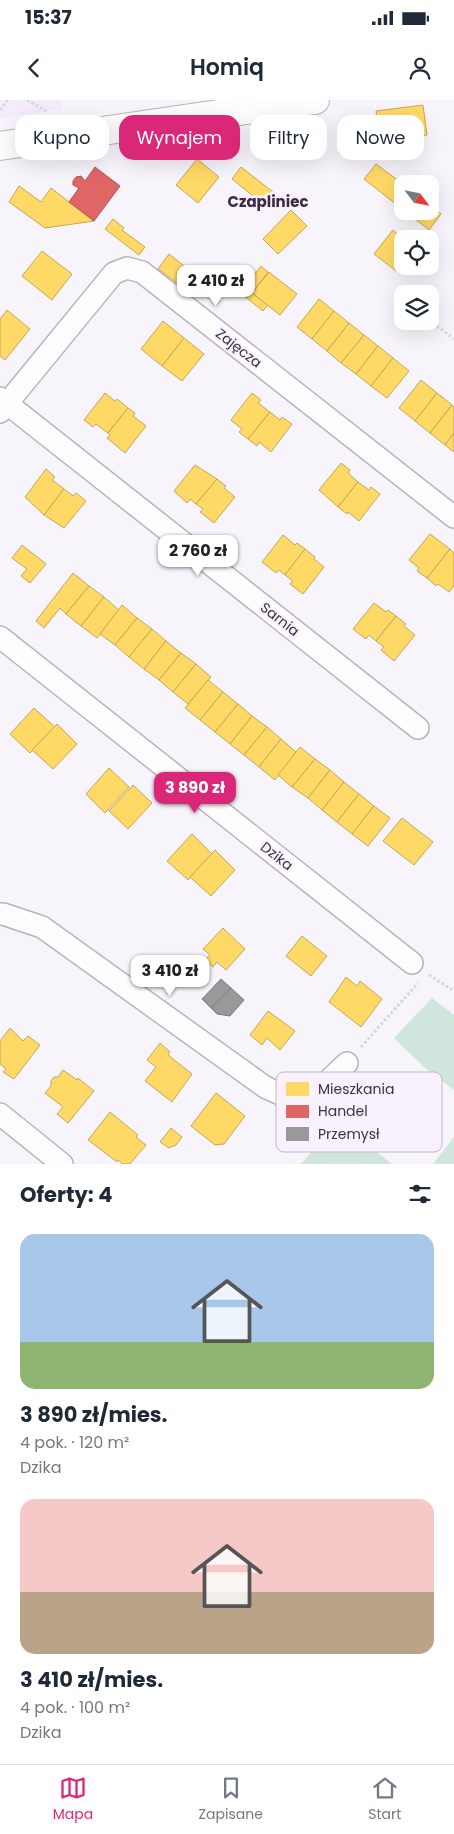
<!DOCTYPE html>
<html lang="pl">
<meta charset="utf-8">
<style>
:root{--surface:#fff;--page:#f2f2f3;--text:#1f2937;--muted:#747a83;--line:#e0e1e3;--accent:#db2777}
body{margin:0;font-family:Poppins,sans-serif;background:var(--page);color:var(--text);height:100vh;display:flex;flex-direction:column;font-size:19px;white-space:nowrap}
*{box-sizing:border-box;margin:0}
p{font-size:16px;color:var(--muted)}
.icon{flex:none;width:28px;height:28px;fill:none;stroke:currentColor;stroke-width:2;stroke-linecap:round;stroke-linejoin:round}
.map{position:relative;height:1064px;overflow:hidden}
.panel{display:flex;flex-direction:column;background:var(--surface);flex:1}
.panel>*{flex:none}
.banner{position:absolute;left:15px;top:15px;width:425px;height:45px;display:flex;gap:10px}
.needle{width:32px;rotate:122deg}
.controls{position:absolute;left:394px;top:75px;display:grid;gap:10px}
.controls a{display:grid;place-items:center;width:45px;height:45px;border-radius:10px;background:var(--surface);box-shadow:0 5px 20px #0002;font-size:25px}
.price{position:absolute;translate:-50% -42px;padding:0 11px;border-radius:10px;background:#fff;color:#222;font-size:16px;line-height:32px;filter:drop-shadow(0 1px 2px #0008)}
.price::after{content:'';position:absolute;left:50%;top:30px;width:15px;height:11px;margin-left:-8px;background:inherit;clip-path:polygon(0 0,100% 0,50% 100%)}
.price.active{background:var(--accent);color:#fff}
ul{padding:0;list-style:none}
li{display:grid;align-content:center;gap:10px;height:265px;padding:0 20px}
li span{display:grid;place-items:center;height:155px;border-radius:15px;color:#555}
li>.icon{margin-inline-start:auto}
span .icon{width:90px;height:90px;fill:#fffc;stroke-width:1}
li b{font-size:21px}
h2{display:flex;justify-content:space-between;align-items:center;height:60px;padding:0 20px;font-size:21px}
.chip{padding:0 18px;border-radius:15px;background:var(--surface);box-shadow:0 5px 20px #0002;font-size:18px;line-height:45px}
.chip.active{background:var(--accent);color:#fff}
.status{display:flex;justify-content:space-between;align-items:center;height:35px;padding:0 25px;background:var(--surface);direction:ltr}
.status svg{height:14px;fill:currentColor}
header{display:flex;justify-content:space-between;align-items:center;height:65px;padding:0 20px;background:var(--surface);font-size:22px;font-weight:600}
.menu{display:flex;justify-content:space-around;align-items:center;height:70px;border-top:1px solid var(--line);background:var(--surface);font-size:14px;color:var(--muted)}
.menu a{display:grid;justify-items:center;gap:2px}
.menu .active{color:var(--accent)}
.map>svg:first-child{display:block}
</style>
<div class="status"><b>15:37</b><svg viewBox="0 0 49 12"><path d="M0 12V9h3v3zM5 12V6h3v6zM10 12V3h3v9zM15 12V0h3v12zM26 1h20v11H26zM47 4h2v5h-2z"/></svg></div>
<header><svg class="icon" aria-label="back" viewBox="0 0 24 24"><path d="M15 5l-7 7 7 7"/></svg>Homiq<svg class="icon" aria-label="person" viewBox="0 0 24 24"><circle cx="12" cy="8" r="4"/><path d="M4 21q1-7 8-7t8 7"/></svg></header>
<div class="map">
<svg width="454" height="1064" viewBox="0 0 454 1064">
<rect width="100%" height="100%" fill="#f8f4fb"/>
<polygon fill="#f5ebfb" points="0,0 61,0 62,9 0,18"/>
<g fill="#d0e6dc">
<polygon points="432,898 454,915 454,990 425,968 394,938"/>
<polygon points="337,1021 392,1064 301,1064"/>
<polygon points="454,1037 454,1064 433,1064"/>
</g>
<g fill="#ffd966" stroke="#c4a75a">
<polygon points="423,5 427,35 380,42 376,11"/>
<polygon points="197,59 219,77 198,103 176,85"/>
<polygon points="376,64 403,84 402,109 364,79"/>
<polygon points="241,67 278,96 268,108 232,79"/>
<polygon points="19,86 41,102 51,88 94,121 45,128 9,102"/>
<polygon points="430,105 441,114 429,130 405,111 430,111"/>
<polygon points="291,110 307,126 278,154 263,139"/>
<polygon points="113,119 124,128 122,130 145,147 139,155 105,129"/>
<polygon points="393,130 403,139 402,166 407,166 400,174 374,154"/>
<polygon points="42,151 72,174 52,200 22,176"/>
<polygon points="169,154 188,169 177,183 158,169"/>
<polygon points="261,166 268,172 252,193 268,205 263,211 240,193"/>
<polygon points="269,172 297,194 280,215 252,193"/>
<polygon points="319,199 334,211 312,239 297,227"/>
<polygon points="7,210 30,229 5,260 0,256 0,219"/>
<polygon points="334,211 349,223 327,251 312,239"/>
<polygon points="163,221 184,238 162,266 141,249"/>
<polygon points="349,223 364,235 341,263 327,251"/>
<polygon points="364,235 378,246 356,274 341,263"/>
<polygon points="184,238 204,254 182,281 162,266"/>
<polygon points="378,246 393,258 371,286 356,274"/>
<polygon points="393,258 409,271 387,298 371,286"/>
<polygon points="421,280 437,293 415,321 399,308"/>
<polygon points="105,293 115,301 117,299 128,308 108,333 96,324 93,327 84,320"/>
<polygon points="252,293 261,300 258,303 270,312 248,339 239,332 242,329 231,320"/>
<polygon points="437,293 452,305 430,333 415,321"/>
<polygon points="452,305 454,307 454,333 445,345 430,333"/>
<polygon points="128,308 135,313 133,316 146,326 125,353 107,338 110,335 108,333"/>
<polygon points="270,312 280,320 282,317 292,324 271,352 259,342 257,346 248,339"/>
<polygon points="454,333 454,352 445,345"/>
<polygon points="341,363 350,370 348,373 358,382 338,407 319,390"/>
<polygon points="195,365 217,379 196,404 190,399 187,403 174,391"/>
<polygon points="46,369 55,377 52,380 64,389 44,415 25,397"/>
<polygon points="217,379 226,386 224,388 235,397 214,423 200,412 203,409 196,404"/>
<polygon points="358,382 369,390 371,387 380,394 359,421 348,412 347,414 338,407"/>
<polygon points="64,389 73,396 76,393 86,401 64,428 44,415"/>
<polygon points="430,434 450,449 427,478 417,471 419,468 409,460"/>
<polygon points="283,435 295,445 297,443 305,449 285,475 279,470 276,473 262,462"/>
<polygon points="22,445 46,464 30,483 21,476 27,469 12,458"/>
<polygon points="305,449 315,457 314,459 324,467 303,494 290,484 293,481 285,475"/>
<polygon points="450,449 454,453 454,486 449,492 438,484 436,486 427,478"/>
<polygon points="73,473 89,486 66,514 60,508 44,528 36,521"/>
<polygon points="89,486 104,497 81,526 66,514"/>
<polygon points="104,497 119,510 97,538 81,526"/>
<polygon points="374,503 386,512 388,510 396,516 376,541 369,535 366,539 353,529"/>
<polygon points="122,505 137,518 115,545 100,534"/>
<polygon points="396,516 406,524 404,526 415,535 394,561 381,550 384,547 376,541"/>
<polygon points="137,518 152,529 129,557 115,545"/>
<polygon points="152,529 166,541 144,569 129,557"/>
<polygon points="166,541 181,553 159,580 144,569"/>
<polygon points="181,553 196,564 173,592 159,580"/>
<polygon points="196,564 211,577 188,604 173,592"/>
<polygon points="208,580 223,592 200,620 185,608"/>
<polygon points="223,592 238,604 215,632 200,620"/>
<polygon points="238,604 252,616 230,644 215,632"/>
<polygon points="34,608 55,627 30,653 10,634"/>
<polygon points="252,616 267,627 244,655 230,644"/>
<polygon points="57,624 77,644 53,669 32,650"/>
<polygon points="267,627 281,639 259,667 244,655"/>
<polygon points="281,639 296,652 275,680 259,667"/>
<polygon points="300,647 315,659 292,687 278,675"/>
<polygon points="315,659 330,670 308,698 292,687"/>
<polygon points="109,668 129,687 105,713 86,694"/>
<polygon points="330,670 344,682 322,710 308,698"/>
<polygon points="344,682 359,694 337,722 322,710"/>
<polygon points="133,685 152,703 128,729 109,711"/>
<polygon points="359,694 374,706 352,734 337,722"/>
<polygon points="374,706 390,718 368,746 352,734"/>
<polygon points="402,718 433,742 414,765 383,741"/>
<polygon points="192,734 212,754 188,780 167,761"/>
<polygon points="215,750 235,770 211,796 190,777"/>
<polygon points="223,828 245,849 226,870 217,862 213,867 205,860 210,855 203,849"/>
<polygon points="302,836 327,856 311,876 286,856"/>
<polygon points="346,877 357,886 360,881 382,899 361,927 329,902"/>
<polygon points="268,911 295,931 280,950 267,938 262,945 250,935"/>
<polygon points="10,928 23,941 28,936 40,945 14,979 3,972 6,969 0,964 0,941"/>
<polygon points="160,943 170,952 168,955 192,974 172,1002 145,981 156,967 147,960"/>
<polygon points="63,970 77,980 78,978 94,991 68,1023 57,1014 63,1007 45,993 51,986 51,981 54,977 58,977"/>
<polygon points="216,993 245,1016 224,1044 215,1045 191,1026"/>
<polygon points="110,1012 138,1035 136,1037 146,1045 130,1064 123,1064 118,1060 117,1062 88,1040"/>
<polygon points="171,1028 182,1037 176,1045 169,1048 160,1042"/>
</g>
<polygon fill="#e06666" stroke="#ae575a" points="95,67 120,86 94,121 69,102 79,88 73,85 73,81 76,77 81,76 85,81"/>
<g fill="#999" stroke="#7d7a7e">
<polygon points="221,879 231,888 211,908 202,899"/>
<polygon points="231,888 244,900 230,916 217,914 211,908"/>
</g>
<g fill="none" stroke-linecap="round" stroke-linejoin="round">
<g stroke="#b9b4bc" stroke-width="24">
<g id="minor">
<polyline points="0,298 418,628"/>
<polyline points="0,312 114,173 127,168 142,172 454,417"/>
<polyline points="0,537 412,863"/>
<path d="M0,814H3L42,827L265,987C278,993 295,1003 309,997C315,995 340,969 347,963"/>
<polyline points="0,1014 62,1064"/>
</g>
</g>
<g stroke="#b9b4bc" stroke-width="30">
<polyline id="secondary" points="0,46 315,0"/>
</g>
<g stroke="#d8d6d9" stroke-width="3" stroke-dasharray="2.5 2.5" stroke-linecap="butt">
<polyline points="27,0 46,11"/>
<polyline points="0,10 8,0"/>
<polyline points="437,226 454,239"/>
<polyline points="429,875 454,891"/>
<polyline points="361,947 418,883"/>
</g>
<use href="#minor" stroke="#fefdfe" stroke-width="21"/>
<use href="#secondary" stroke="#fefdfe" stroke-width="28"/>
</g>
<g text-anchor="middle" stroke-width="5" stroke-linejoin="round" paint-order="stroke">
<g font-size="14" fill="#3b333f" stroke="#f9f1fe">
<text transform="translate(239 248) rotate(38)" y="5">Zajęcza</text>
<text transform="translate(280 519) rotate(38)" y="5">Sarnia</text>
<text transform="translate(277 756) rotate(38)" y="5">Dzika</text>
</g>
<g font-size="15" font-weight="bold" fill="#3b2b43" stroke="#f9f1fe">
<text x="268" y="107">Czapliniec</text>
</g>
</g>
<rect x="276" y="972" width="166" height="80" rx="8" fill="#f9f1fe" stroke="#c0b8c5" stroke-width="1"/>
<rect x="286" y="982" width="23" height="14" fill="#ffd966"/>
<rect x="286" y="1005" width="23" height="13" fill="#e06666"/>
<rect x="286" y="1027" width="23" height="14" fill="#999"/>
<g font-size="14" fill="#3b333f">
<text x="318" y="994">Mieszkania</text>
<text x="318" y="1016">Handel</text>
<text x="318" y="1039">Przemysł</text>
</g>
</svg>
<div class="controls">
<a><svg class="needle" viewBox="-14 -14 28 28"><path d="M0-13l5 13h-10z" fill="#e53935"/><path d="M0 13l5-13h-10z" fill="#747a83"/></svg></a>
<a><svg class="icon" aria-label="locate" viewBox="0 0 24 24"><circle cx="12" cy="12" r="6"/><path d="M12 2v4M12 18v4M2 12h4M18 12h4"/></svg></a>
<a><svg class="icon" aria-label="layers" viewBox="0 0 24 24"><path d="M12 4l9 5-9 5-9-5zM3 14l9 5 9-5"/></svg></a>
</div>
<b class="price" style="left:216px;top:207px">2 410 zł</b>
<b class="price" style="left:198px;top:477px">2 760 zł</b>
<b class="price active" style="left:195px;top:714px">3 890 zł</b>
<b class="price" style="left:170px;top:897px">3 410 zł</b>
<div class="banner">
<a class="chip">Kupno</a>
<a class="chip active">Wynajem</a>
<a class="chip">Filtry</a>
<a class="chip">Nowe</a>
</div>
</div>
<section class="panel">
<h2>Oferty: 4<svg class="icon" aria-label="filters" viewBox="0 0 24 24"><path d="M4 7h16M4 17h16"/><circle cx="9" cy="7" r="2"/><circle cx="15" cy="17" r="2"/></svg></h2>
<ul>
<li><span style="background:linear-gradient(#a9c7e8 70%,#8fb573 0)"><svg class="icon" aria-label="home" viewBox="0 0 24 24"><path d="M3 11l9-7 9 7M6 9v11h12V9"/></svg></span><div><b>3 890 zł/mies.</b><p>4 pok. · 120 m²</p><p>Dzika</p></div></li>
<li><span style="background:linear-gradient(#f6c9c9 60%,#b9a48a 0)"><svg class="icon" aria-label="home" viewBox="0 0 24 24"><path d="M3 11l9-7 9 7M6 9v11h12V9"/></svg></span><div><b>3 410 zł/mies.</b><p>4 pok. · 100 m²</p><p>Dzika</p></div></li>
</ul>
</section>
<nav class="menu">
<a class="active"><svg class="icon" aria-label="map" viewBox="0 0 24 24"><path d="M3 6l6-2 6 2 6-2v14l-6 2-6-2-6 2zM9 4v14M15 6v14"/></svg>Mapa</a>
<a><svg class="icon" aria-label="saved" viewBox="0 0 24 24"><path d="M7 4h10v16l-5-4-5 4z"/></svg>Zapisane</a>
<a><svg class="icon" aria-label="home" viewBox="0 0 24 24"><path d="M3 11l9-7 9 7M6 9v11h12V9"/></svg>Start</a>
</nav>
